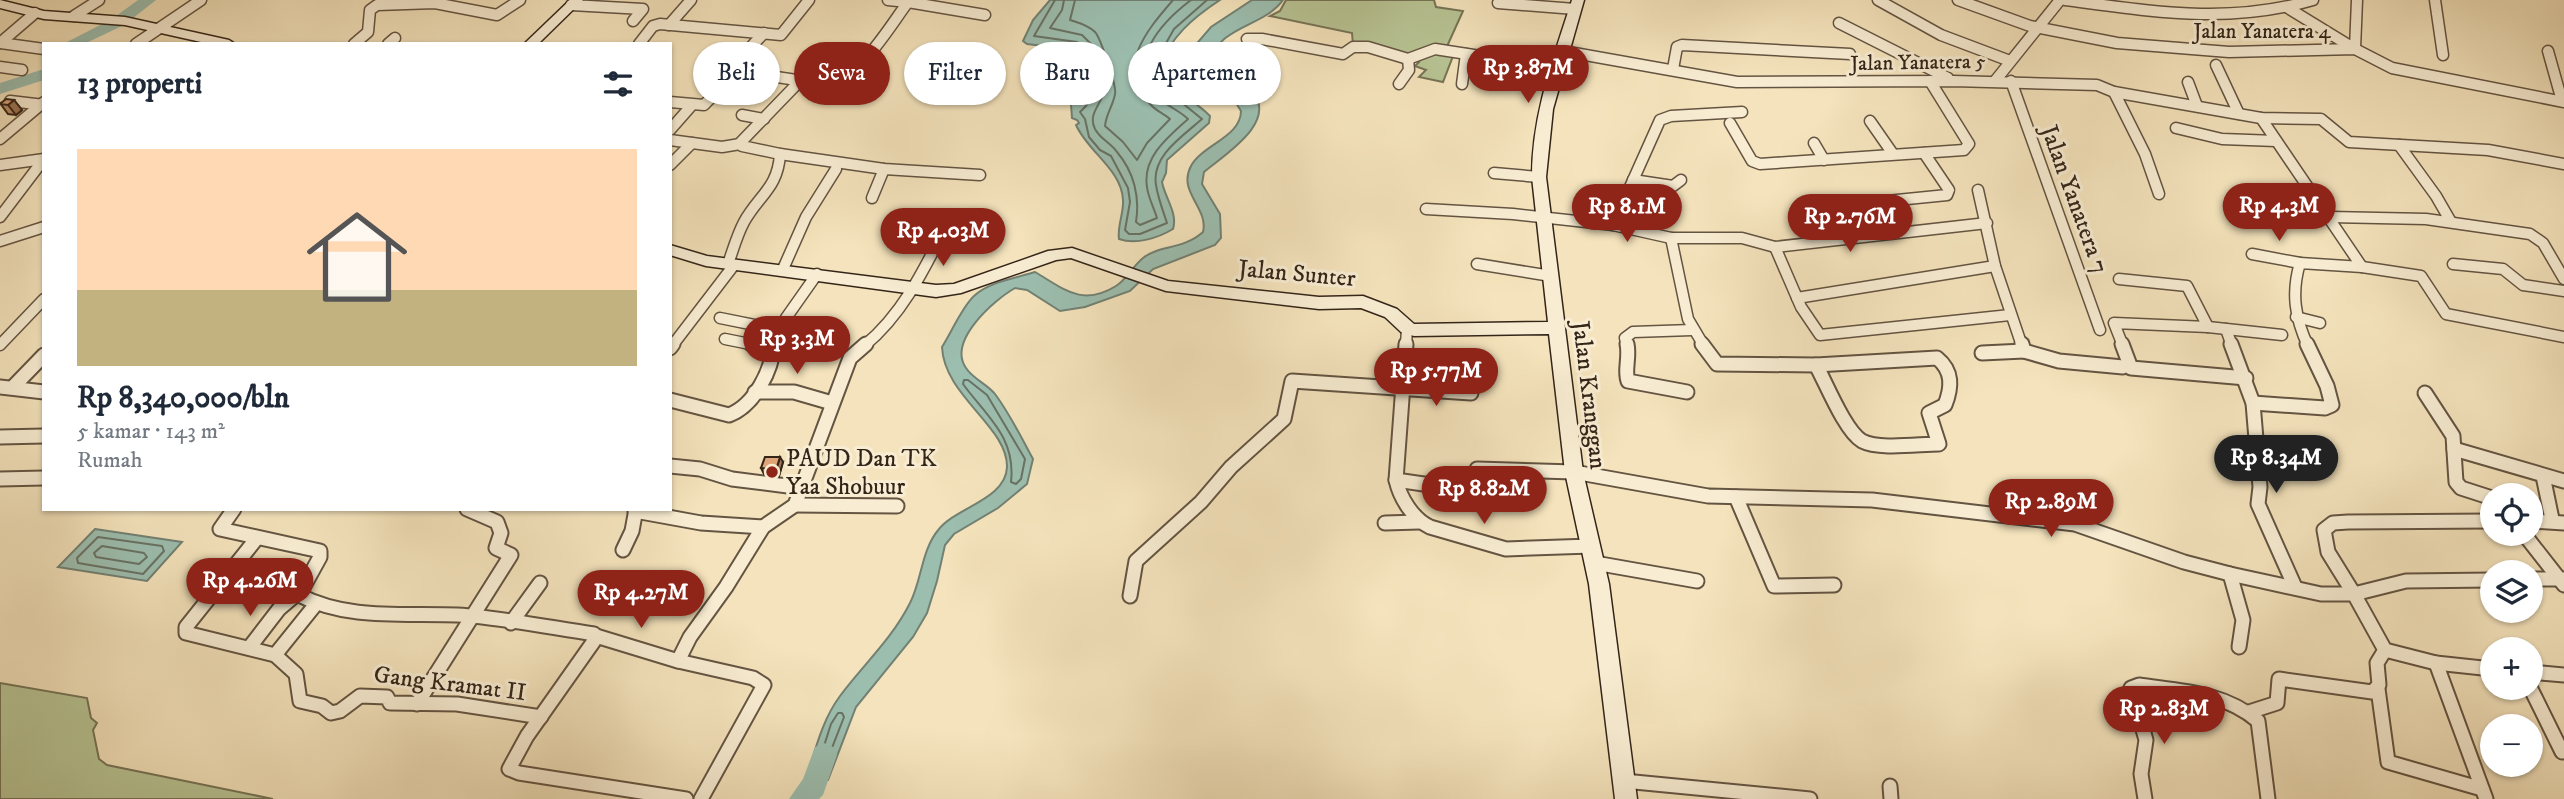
<!DOCTYPE html>
<html lang="id">
<meta charset="utf-8">
<style>
:root{--surface:#fff;--page:#f2f2f3;--text:#1f2937;--muted:#747a83;--accent:#8f2418}
body{margin:0;font-family:"IM FELL DW Pica",serif;background:var(--page);color:var(--text);height:100vh;display:flex;flex-direction:column;font-size:26px;white-space:nowrap}
*{box-sizing:border-box;margin:0}
p{font-size:23px;color:var(--muted)}
.icon{flex:none;width:38px;height:38px;fill:none;stroke:currentColor;stroke-width:2;stroke-linecap:round;stroke-linejoin:round}
.map{position:relative;flex:1;overflow:hidden}
.side{position:absolute;left:42px;top:42px;width:630px;height:469px;display:flex;flex-direction:column;background:var(--surface);border-radius:0px;box-shadow:0 2px 5px #0004}
.side>*{flex:none}
.hud{position:absolute;left:693px;top:42px;width:665px;height:63px;display:flex;gap:14px}
.fabs{position:absolute;left:2480px;top:483px;display:grid;gap:14px}
.fabs a{display:grid;place-items:center;width:63px;height:63px;border-radius:50%;background:var(--surface);box-shadow:0 2px 5px #0004;font-size:35px}
.price{position:absolute;translate:-50% -60px;padding:0 16px;border-radius:24px;background:var(--accent);color:#fff;font-size:23px;line-height:46px;filter:drop-shadow(0 2px 4px #0008)}
.price::after{content:'';position:absolute;left:50%;top:42px;width:21px;height:16px;margin-left:-10px;background:inherit;clip-path:polygon(0 0,100% 0,50% 100%)}
.price.current{background:#222;color:#fff}
ul{padding:0;list-style:none}
li{display:grid;align-content:center;gap:14px;height:371px;padding:0 35px}
li span{display:grid;place-items:center;height:217px;border-radius:0px;color:#555}
li>.icon{margin-inline-start:auto}
span .icon{width:126px;height:126px;fill:#fffc;stroke-width:1}
li b{font-size:30px}
h2{display:flex;justify-content:space-between;align-items:center;height:84px;padding:0 35px;font-size:30px}
.chip{padding:0 24px;border-radius:32px;background:var(--surface);box-shadow:0 2px 5px #0004;font-size:24px;line-height:63px}
.chip.current{background:var(--accent);color:#fff}
.map>svg:first-child{display:block}
</style>
<div class="map">
<svg width="2564" height="799" viewBox="0 0 2564 799">
<rect width="100%" height="100%" fill="#f4e3bc"/>
<filter id="stains"><feTurbulence type="fractalNoise" baseFrequency=".00286" numOctaves="4"/><feColorMatrix values="0 0 0 0 .2 0 0 0 0 .09 0 0 0 0 .02 0 0 0 .5 -.17"/></filter>
<radialGradient id="worn" r=".72"><stop offset=".6" stop-color="#630" stop-opacity="0"/><stop offset="1" stop-color="#630" stop-opacity=".3"/></radialGradient>
<g fill="#b8c494" stroke="#767456" stroke-width="2">
<polygon points="1286,0 1434,0 1436,7 1463,11 1444,53 1453,56 1443,82 1419,77 1426,70 1415,66 1419,62 1395,52 1353,45 1352,33 1270,16 1280,11"/>
<polygon points="0,683 87,698 91,718 97,723 93,730 99,759 107,765 273,799 0,799"/>
</g>
<g fill="#9cbeaf" stroke="#728173" stroke-width="2">
<path d="M1050,0H1220C1191,19 1171,37 1158,69C1173,93 1191,97 1210,116L1209,123L1167,160L1166,173L1162,182C1165,198 1178,213 1173,229C1158,238 1136,245 1119,239C1117,226 1124,213 1123,200C1122,170 1088,152 1076,125L1079,123L1077,120L1072,118L1071,104L1076,97L1080,101L1084,99V93L1089,88C1087,69 1076,74 1077,50L1027,44L1023,41L1033,20Z"/>
<path d="M1252,0H1283C1263,28 1218,25 1210,63C1223,73 1241,79 1252,91C1279,122 1224,155 1204,172L1202,184L1220,214L1221,238L1215,245L1153,269L1130,291L1085,307L1060,311L1027,290L1015,288C994,300 947,341 966,368C973,379 987,384 995,394C1010,414 1021,437 1033,459L1027,484L998,508L954,534L945,545L937,581L927,613L913,637L856,707L828,780L806,779C815,751 822,720 840,696C863,665 892,639 910,603C922,580 921,550 939,529C957,507 1006,499 1007,467C1008,427 944,396 942,347C951,333 962,307 974,296C989,282 1016,278 1035,272C1064,289 1082,307 1116,286C1127,279 1133,266 1143,258C1159,245 1183,250 1203,232C1209,208 1177,192 1191,166C1202,145 1241,137 1241,111L1236,103L1198,76L1194,70L1192,49L1211,27Z"/>
<polygon points="95,529 182,542 147,581 58,567"/>
</g>
<g fill="none" stroke-linecap="round" stroke-linejoin="round">
<g stroke="#687264" stroke-width="2">
<path d="M1055,0L1034,36L1077,42L1083,48C1085,77 1110,85 1080,112L1085,119L1089,137L1100,150L1111,156L1128,188L1130,202L1125,230L1129,234H1140L1167,223C1163,211 1158,198 1156,185C1151,156 1183,136 1202,119L1160,85L1152,68L1174,29L1207,0"/>
<path d="M1064,0L1062,10L1050,28L1082,35L1091,44C1091,49 1091,56 1093,60C1097,71 1106,76 1104,89C1103,104 1087,113 1095,129C1100,139 1111,143 1117,152C1134,172 1140,197 1136,222L1140,225L1157,218C1154,208 1148,197 1147,187C1142,157 1169,136 1188,119C1179,110 1166,106 1157,96C1125,61 1162,22 1191,0"/>
<path d="M1075,0L1070,20C1079,23 1088,25 1095,32C1100,37 1117,86 1115,94C1113,106 1106,114 1105,126L1123,142L1137,160L1147,143L1170,119C1164,114 1157,111 1152,106C1113,69 1147,30 1173,0"/>
<path d="M964,380H968L987,395L1025,459L1021,479L1016,484L1011,482C1016,437 987,417 963,384Z"/>
<polygon points="98,537 162,546 164,551 143,574 78,563 77,558"/>
<polygon points="102,546 144,553 147,557 139,564 96,557 94,553"/>
<polygon points="838,713 842,713 844,717 823,771 819,773 817,768 831,724"/>
</g>
<g fill="#9cbeaf" fill-rule="evenodd">
<polygon points="138,0 156,0 124,25 84,44 63,44 112,19"/>
<polygon points="44,69 44,80 0,94 0,83"/>
<polygon points="824,743 833,747 837,755 823,795 819,799 789,799 803,779 815,747"/>
</g>
<g stroke="#645442" stroke-width="13">
<g id="street-far1">
<polyline points="1878,0 1941,35 2010,61"/>
<polyline points="1958,0 2030,26 2117,43 2229,52 2355,49 2392,68 2564,102"/>
<path d="M2065,0C2151,11 2227,25 2313,0"/>
<polyline points="2435,0 2443,55"/>
<polyline points="908,2 985,15"/>
<polyline points="1498,3 1575,9"/>
<polyline points="571,5 643,9 633,21"/>
<polyline points="2288,8 2355,49 2357,0"/>
<polyline points="74,16 99,0"/>
<polyline points="1839,23 1948,78"/>
<polyline points="669,25 691,0"/>
<polyline points="1247,39 1262,39 1343,54 1353,47 1368,47 1408,59 1435,49 1557,68"/>
<polyline points="0,43 35,13"/>
<polyline points="0,43 44,49"/>
<polyline points="136,44 201,0"/>
<polyline points="354,44 368,32 370,10 377,5 435,3 497,15 520,0"/>
<polyline points="388,44 395,38"/>
<polyline points="639,44 653,26 660,24 781,35 809,0"/>
<polyline points="1563,51 1737,82 1953,81 2097,85 2114,92 2261,118 2321,119 2349,142 2488,150 2564,164"/>
<polyline points="2548,51 2562,101"/>
<polyline points="2216,65 2239,114"/>
<polyline points="0,67 22,70"/>
<polyline points="1673,69 1677,47 1682,45 1850,54"/>
<polyline points="737,71 803,81"/>
<polyline points="737,71 732,67 764,33"/>
<polyline points="1995,81 2060,0"/>
<polyline points="2011,81 2100,330"/>
<polyline points="2188,82 2197,106"/>
<polyline points="1399,84 1409,70 1408,59"/>
<polyline points="1462,84 1466,54"/>
<polyline points="2114,92 2145,154 2159,194"/>
<polyline points="10,101 44,105"/>
<polyline points="670,102 704,105 737,71"/>
<polyline points="742,115 764,119"/>
<path d="M2261,118L2362,267L2300,263C2291,293 2295,318 2308,346"/>
<polyline points="1870,121 1893,154"/>
<polyline points="1730,123 1752,161 1760,164 1964,150 1969,144 1930,81"/>
<polyline points="2176,128 2222,139 2276,141"/>
<polyline points="670,130 692,105"/>
<polyline points="0,139 44,102"/>
<polyline points="670,140 722,147 740,144"/>
<polyline points="1814,143 1824,160"/>
<polyline points="2399,145 2436,196 2451,222"/>
<polyline points="780,154 884,169 980,175"/>
<polyline points="0,165 44,159"/>
<polyline points="670,165 692,143"/>
<polyline points="1494,173 1539,177"/>
<polyline points="1633,180 1673,186 1681,180"/>
<polyline points="1978,190 1995,266 2022,346"/>
<polyline points="872,198 884,169"/>
<polyline points="1887,201 1947,195 1949,190 1924,153"/>
<polyline points="1426,209 1513,214 1613,225 1671,238 1742,238 1775,247 1987,223"/>
<polyline points="0,217 44,159"/>
<polyline points="2330,217 2426,219 2530,234 2543,243 2564,279"/>
<polyline points="1613,225 1660,120 1671,116 1742,112"/>
<polyline points="1671,238 1688,319 1704,346"/>
<polyline points="0,241 44,227"/>
<polyline points="1775,247 1801,307 1820,335 2010,315"/>
<polyline points="2252,254 2300,263"/>
<path d="M728,264C733,250 737,235 744,222C759,195 778,188 780,154L742,146L741,142L796,85C808,80 822,87 834,82C866,68 888,29 908,2L888,0"/>
<polyline points="1477,264 1551,276"/>
<polyline points="2453,264 2503,269 2523,285 2564,291"/>
<polyline points="2362,267 2421,276 2446,314 2564,337"/>
<polyline points="783,269 806,217 836,169"/>
<polyline points="2119,279 2187,286 2208,327"/>
<polyline points="1797,298 1995,266"/>
<polyline points="2296,317 2320,323"/>
<polyline points="720,318 779,330"/>
<polyline points="2226,329 2232,346"/>
<polyline points="725,339 760,346"/>
<polyline points="0,345 44,299"/>
<polyline points="672,346 734,265"/>
<polyline points="774,346 786,318 817,274"/>
<path d="M864,346C901,316 923,272 944,230"/>
<polyline points="1406,346 1407,328"/>
<polyline points="1627,346 1625,338 1633,332 1692,330"/>
<polyline points="2123,346 2114,323 2208,327 2282,335"/>
</g>
</g>
<g stroke="#645442" stroke-width="17">
<g id="street">
<polyline points="751,344 771,348"/>
<polyline points="1406,344 1396,480 1472,491"/>
<path d="M1627,344C1630,358 1624,370 1628,381L1687,392"/>
<polyline points="1702,344 1717,364 1816,365"/>
<polyline points="2022,344 2024,351 2059,361 2123,367"/>
<polyline points="2122,344 2131,368 2246,378"/>
<polyline points="2231,344 2253,403 2260,487 2258,504 2295,587"/>
<polyline points="670,348 673,344"/>
<polyline points="1982,353 2024,351"/>
<path d="M1937,358C1953,371 1952,387 1945,405L1929,413L1939,444C1919,444 1879,450 1862,441C1845,431 1826,383 1816,365Z"/>
<polyline points="14,386 44,355"/>
<polyline points="0,387 44,392"/>
<polyline points="755,392 794,392 832,403"/>
<polyline points="2425,393 2453,436 2456,482 2461,488 2492,498"/>
<path d="M670,400L729,415C755,405 772,370 774,344"/>
<polyline points="2253,403 2325,408 2332,405 2327,386 2307,344"/>
<polyline points="0,437 44,436"/>
<polyline points="2454,449 2564,481"/>
<polyline points="670,466 700,469 732,479 803,488"/>
<polyline points="1477,469 1574,472 1708,496 1872,500 2075,524 2184,562 2230,574 2321,594 2354,594 2385,650 2436,663 2492,669"/>
<polyline points="2543,476 2552,519"/>
<polyline points="0,479 44,478"/>
<path d="M1396,480C1400,498 1413,519 1430,527L1506,549L1591,546"/>
<polyline points="1736,497 1774,586 1834,585"/>
<polyline points="795,505 897,506"/>
<path d="M234,509L220,529L320,551V557L299,595C353,623 414,611 472,616C513,620 554,628 594,634V641L527,736L509,769L519,773L686,799"/>
<polyline points="635,511 701,523 763,527"/>
<polyline points="2492,521 2348,522 2333,523 2324,530 2328,552 2354,594 2406,581 2492,580"/>
<polyline points="2530,521 2564,523"/>
<polyline points="1385,523 1419,522"/>
<polyline points="2524,534 2564,585"/>
<polyline points="257,538 186,627 186,633 275,655 296,674 300,701 322,706 331,713 340,711 360,696 387,697 390,703 457,704 541,717"/>
<polyline points="623,550 632,531 636,509"/>
<polyline points="1595,563 1697,581"/>
<polyline points="2230,574 2243,620 2239,647"/>
<polyline points="2530,579 2564,579"/>
<polyline points="1130,596 1136,561 1201,502 1231,467 1284,419 1292,381 1471,393"/>
<polyline points="511,623 540,583"/>
<polyline points="596,636 678,661 753,678 764,685 701,799"/>
<polyline points="249,648 279,609 300,591"/>
<polyline points="275,655 316,604"/>
<polyline points="678,661 690,637 726,587 763,527 795,505 850,358 866,344"/>
<polyline points="2436,663 2486,799"/>
<polyline points="2530,672 2564,675"/>
<polyline points="2530,687 2562,752"/>
<polyline points="2378,689 2388,762 2482,789"/>
<polyline points="417,704 511,555 496,548 501,533 497,522 467,509"/>
<polyline points="2249,712 2277,703 2279,679 2372,692 2379,685 2377,663 2385,650"/>
<polyline points="1624,781 1810,799"/>
<polyline points="1890,786 1891,799"/>
<path d="M2145,799L2141,774L2146,740L2131,688L2139,685C2182,691 2224,692 2258,721L2268,799"/>
</g>
</g>
<g stroke="#342519" stroke-width="3">
<g id="secondary">
<polygon points="0,0 44,11 125,17 229,40 235,44 210,44 125,25 44,19 0,8"/>
<polygon points="570,0 583,0 538,44 524,44"/>
<path d="M1572,0H1584L1553,109L1546,177L1583,472L1609,584L1637,799H1615L1589,584L1565,472L1549,334L1414,336L1401,332L1385,317L1361,308L1319,309L1166,291L1071,258L1056,260L961,293L936,297L706,266L670,255V245L707,256L936,285L954,284L1048,251L1072,248L1168,281L1319,297L1363,296L1397,309L1414,324L1548,322L1532,177C1532,115 1553,59 1572,0Z"/>
</g>
</g>
<use href="#street-far1" stroke="#f8edd3" stroke-width="10"/>
<use href="#street" stroke="#f8edd3" stroke-width="13"/>
<use href="#secondary" fill="#f8edd3" fill-rule="evenodd"/>
</g>
<g fill="#c08e68" stroke="#342519" stroke-width="2">
<polygon points="14,100 22,110 16,115 8,114 0,103"/>
<polygon points="783,462 779,476 764,474 761,468"/>
</g>
<g fill="#9c7455" stroke="#342519" stroke-width="2">
<polygon points="14,100 22,110 16,115 8,105"/>
<polygon points="780,457 783,462 779,476 776,470"/>
</g>
<g fill="#dfa579" stroke="#342519" stroke-width="2">
<polygon points="6,99 14,100 8,105 0,104"/>
<polygon points="765,457 780,457 776,470 761,468"/>
</g>
<circle fill="#8f2418" stroke="#f8edd3" stroke-width="2.5" cx="772" cy="472" r="7"/>
<g text-anchor="middle" stroke-width="6" stroke-linejoin="round" paint-order="stroke">
<g font-size="21" fill="#342519" stroke="#f8edd3">
<text x="2262" y="38">Jalan Yanatera 4</text>
<text transform="translate(1918 62) rotate(-1)" y="7">Jalan Yanatera 5</text>
</g>
<g font-size="24" fill="#342519" stroke="#f8edd3">
<text transform="translate(2075 199) rotate(70)" y="8">Jalan Yanatera 7</text>
<text transform="translate(1297 273) rotate(5)" y="8">Jalan Sunter</text>
<text transform="translate(1590 395) rotate(83)" y="8">Jalan Kranggan</text>
<text transform="translate(450 683) rotate(7)" y="8">Gang Kramat II</text>
</g>
<g font-size="24" fill="#342519" stroke="#f8edd3" text-anchor="start">
<text x="786" y="466">PAUD Dan TK<tspan x="786" dy="28">Yaa Shobuur</tspan></text>
</g>
</g>
<rect width="100%" height="100%" filter="url(#stains)"/>
<rect width="100%" height="100%" fill="url(#worn)"/>
</svg>
<div class="fabs">
<a><svg class="icon" aria-label="locate" viewBox="0 0 24 24"><circle cx="12" cy="12" r="6"/><path d="M12 2v4M12 18v4M2 12h4M18 12h4"/></svg></a>
<a><svg class="icon" aria-label="layers" viewBox="0 0 24 24"><path d="M12 4l9 5-9 5-9-5zM3 14l9 5 9-5"/></svg></a>
<a>+</a>
<a>−</a>
</div>
<b class="price" style="left:1528px;top:105px">Rp 3.87M</b>
<b class="price" style="left:2279px;top:243px">Rp 4.3M</b>
<b class="price" style="left:1627px;top:244px">Rp 8.1M</b>
<b class="price" style="left:1850px;top:254px">Rp 2.76M</b>
<b class="price" style="left:943px;top:268px">Rp 4.03M</b>
<b class="price" style="left:797px;top:376px">Rp 3.3M</b>
<b class="price" style="left:1436px;top:408px">Rp 5.77M</b>
<b class="price current" style="left:2276px;top:495px">Rp 8.34M</b>
<b class="price" style="left:1484px;top:526px">Rp 8.82M</b>
<b class="price" style="left:2051px;top:539px">Rp 2.89M</b>
<b class="price" style="left:250px;top:618px">Rp 4.26M</b>
<b class="price" style="left:641px;top:630px">Rp 4.27M</b>
<b class="price" style="left:2164px;top:746px">Rp 2.83M</b>
<div class="hud">
<a class="chip">Beli</a>
<a class="chip current">Sewa</a>
<a class="chip">Filter</a>
<a class="chip">Baru</a>
<a class="chip">Apartemen</a>
</div>
<section class="side">
<h2>13 properti<svg class="icon" aria-label="filters" viewBox="0 0 24 24"><path d="M4 7h16M4 17h16"/><circle cx="9" cy="7" r="2"/><circle cx="15" cy="17" r="2"/></svg></h2>
<ul>
<li><span style="background:linear-gradient(#ffd9b3 65%,#c2b280 0)"><svg class="icon" aria-label="home" viewBox="0 0 24 24"><path d="M3 11l9-7 9 7M6 9v11h12V9"/></svg></span><div><b>Rp 8,340,000/bln</b><p>5 kamar · 143 m²</p><p>Rumah</p></div></li>
</ul>
</section>
</div>
